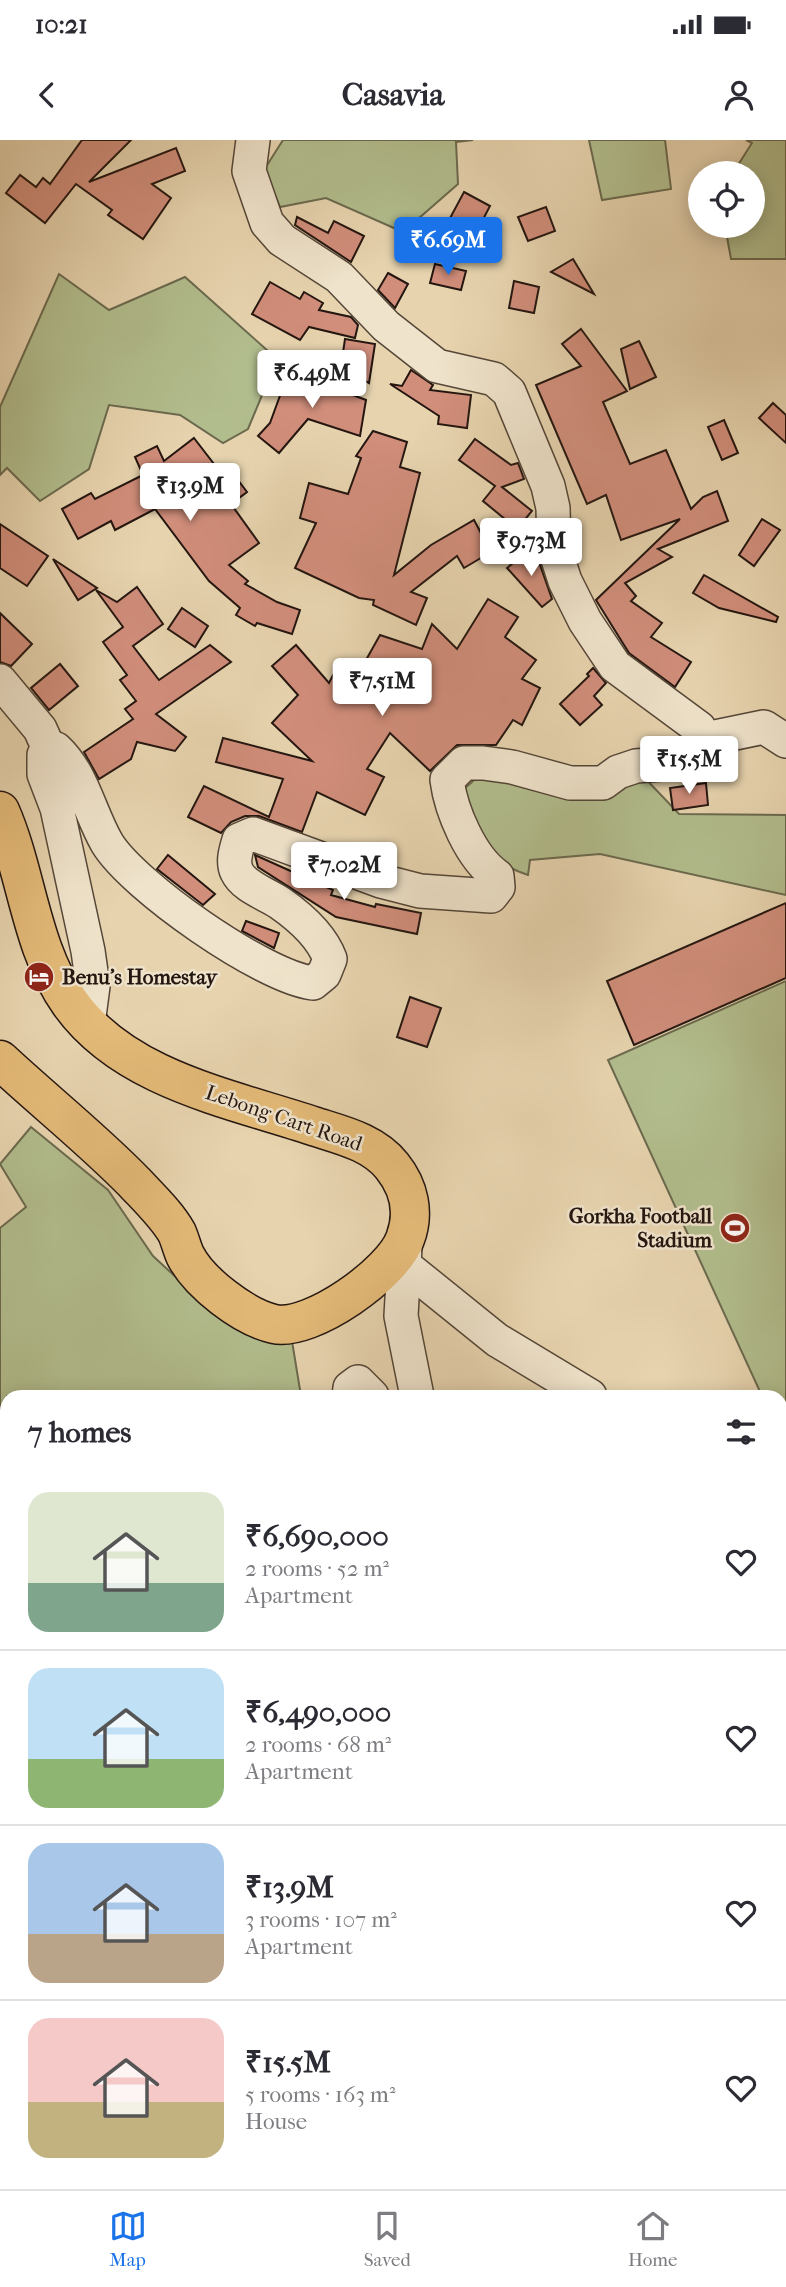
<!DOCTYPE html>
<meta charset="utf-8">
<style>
:root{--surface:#fff;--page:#f7f7f7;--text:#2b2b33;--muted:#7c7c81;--line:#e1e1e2;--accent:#1a73e8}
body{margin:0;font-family:"IM FELL French Canon",serif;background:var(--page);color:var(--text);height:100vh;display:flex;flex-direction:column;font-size:26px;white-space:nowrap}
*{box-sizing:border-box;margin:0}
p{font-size:23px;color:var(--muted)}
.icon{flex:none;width:38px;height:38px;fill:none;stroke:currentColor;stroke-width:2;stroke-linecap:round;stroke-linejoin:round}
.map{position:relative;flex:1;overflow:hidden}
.panel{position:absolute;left:0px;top:1250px;width:788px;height:800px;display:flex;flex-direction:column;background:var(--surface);border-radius:21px 21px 0 0;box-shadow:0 4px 18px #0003}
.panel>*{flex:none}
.tools{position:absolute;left:688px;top:21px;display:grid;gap:14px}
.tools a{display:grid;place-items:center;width:77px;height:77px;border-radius:50%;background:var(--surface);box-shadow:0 4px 18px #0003;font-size:35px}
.price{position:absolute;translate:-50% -60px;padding:0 16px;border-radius:7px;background:#fff;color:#222;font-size:23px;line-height:46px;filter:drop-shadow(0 2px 4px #0008)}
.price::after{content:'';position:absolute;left:50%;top:42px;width:21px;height:16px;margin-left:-10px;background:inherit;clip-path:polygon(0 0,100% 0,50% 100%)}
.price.selected{background:var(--accent);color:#fff}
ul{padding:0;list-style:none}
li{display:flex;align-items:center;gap:21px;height:175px;padding:0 28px}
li+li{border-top:2px solid var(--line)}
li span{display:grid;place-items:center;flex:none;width:196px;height:140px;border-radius:21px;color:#555}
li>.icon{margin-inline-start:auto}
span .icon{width:84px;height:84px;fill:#fffc;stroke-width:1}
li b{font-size:30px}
h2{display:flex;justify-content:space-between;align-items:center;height:84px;padding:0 28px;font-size:30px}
.status{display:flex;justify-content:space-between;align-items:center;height:49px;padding:0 35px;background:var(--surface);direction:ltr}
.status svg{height:19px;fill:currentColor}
header{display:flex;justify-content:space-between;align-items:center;height:91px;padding:0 28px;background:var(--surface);font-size:32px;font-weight:800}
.dock{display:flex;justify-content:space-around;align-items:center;height:98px;border-top:2px solid var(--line);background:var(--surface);font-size:19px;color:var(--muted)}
.dock a{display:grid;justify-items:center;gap:4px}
.dock .selected{color:var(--accent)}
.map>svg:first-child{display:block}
</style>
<div class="status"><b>10:21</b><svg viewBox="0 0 49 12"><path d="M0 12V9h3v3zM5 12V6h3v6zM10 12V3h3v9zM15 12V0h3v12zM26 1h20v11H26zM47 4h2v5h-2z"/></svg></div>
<header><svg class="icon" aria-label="back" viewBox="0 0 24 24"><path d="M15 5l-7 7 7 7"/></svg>Casavia<svg class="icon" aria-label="person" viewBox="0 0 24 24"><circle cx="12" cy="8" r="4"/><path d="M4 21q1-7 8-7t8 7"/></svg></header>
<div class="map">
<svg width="786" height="2049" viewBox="0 0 786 2049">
<rect width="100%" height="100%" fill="#e7d4af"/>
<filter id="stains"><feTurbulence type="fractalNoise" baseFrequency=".00286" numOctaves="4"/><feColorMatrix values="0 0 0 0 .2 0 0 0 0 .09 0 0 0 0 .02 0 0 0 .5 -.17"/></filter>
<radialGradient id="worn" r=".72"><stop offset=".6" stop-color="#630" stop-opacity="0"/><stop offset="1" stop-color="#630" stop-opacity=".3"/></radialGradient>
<g fill="#b2bd8d" stroke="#6b6a4e" stroke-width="2">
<polygon points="283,0 473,0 456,2 458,44 403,92 326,58 280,67 264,30"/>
<polygon points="589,0 665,0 671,49 602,60"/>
<polygon points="746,0 786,0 786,119 731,119 725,86 752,86 752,33 733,33 752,3"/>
<polygon points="59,134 109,170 185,137 277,219 248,289 223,303 180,275 109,265 89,329 40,361 7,328 0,335 0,267"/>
<path d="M482,633L643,636L679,674L786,675V755L600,714L530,720L528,735C481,720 479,691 464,649Z"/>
<polygon points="786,841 786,1289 781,1292 780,1256 762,1256 608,920"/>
<polygon points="31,987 108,1050 153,1116 219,1177 254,1198 292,1201 301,1256 7,1256 7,1410 0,1407 0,1088 26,1067 0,1024"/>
<polygon points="781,1459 786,1468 786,1554 781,1548"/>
<polygon points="0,1603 7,1612 7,2042 128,2042 129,2049 0,2049"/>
<polygon points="464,2042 614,2042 615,2049 471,2049"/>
</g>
<g fill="#d18e7b" stroke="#241610" stroke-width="2">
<polygon points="82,0 131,0 89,42 176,8 185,31 152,44 171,58 143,99 108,75 112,70 76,44 45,83 6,53 20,35 36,47 43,38 50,44"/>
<polygon points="464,52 490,66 476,93 449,80"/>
<polygon points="546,67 555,91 528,101 518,77"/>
<polygon points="297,77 328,93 334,81 364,96 351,122 295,85"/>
<polygon points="573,119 594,154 551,132"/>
<polygon points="435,124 466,131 461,150 430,143"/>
<polygon points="388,133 408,144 395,168 378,150"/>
<polygon points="514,141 539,147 534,173 509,168"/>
<polygon points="270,142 300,159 304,152 323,163 319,170 351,177 358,185 355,198 309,187 300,200 252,174"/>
<polygon points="581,189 627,251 603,262 630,324 666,310 691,369 703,357 717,351 728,381 658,409 672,417 625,443 636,456 631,461 662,483 651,497 691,522 675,547 629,513 596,460 680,379 621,400 606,355 587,364 536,245 581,226 562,204"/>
<polygon points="345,199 375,204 369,243 341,226"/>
<polygon points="639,201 656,237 630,249 621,209"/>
<polygon points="411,230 433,245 430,250 471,255 467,288 438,284 439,276 390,244 402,246"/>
<polygon points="289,231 366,260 360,296 308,279 279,313 258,296 270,283"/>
<polygon points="773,263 786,275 786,303 759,278"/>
<polygon points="724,280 738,313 722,320 708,287"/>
<polygon points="373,291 407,302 400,327 420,333 394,435 431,405 474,380 491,412 464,428 457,416 411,452 427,458 416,485 373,465 374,460 359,458 295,428 316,383 300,378 309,343 348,354 361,318 356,316"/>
<polygon points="194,298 221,333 228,327 247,352 231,364 259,403 229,425 248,441 245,444 277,462 300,470 292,494 257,483 255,486 236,475 240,468 209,441 155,369 115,390 111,381 78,399 62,369 91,353 95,359 143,335 135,317 157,306 164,321"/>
<polygon points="475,299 511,325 518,323 524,339 502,347 532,371 517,389 483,361 495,346 459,320"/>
<polygon points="762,379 780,390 754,426 739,415"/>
<polygon points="0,384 48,416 27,446 0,428"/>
<polygon points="527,411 540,425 552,459 542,467 507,428"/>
<polygon points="53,419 97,448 78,460"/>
<polygon points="704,435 778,477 776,482 719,468 693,453"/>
<polygon points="137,447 163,484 133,506 159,540 210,505 231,522 156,574 186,597 175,611 137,602 131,619 99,639 84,612 133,579 125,569 136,561 120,540 127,535 103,502 123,487 96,450 117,462"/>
<polygon points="488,459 518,477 505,497 536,520 522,539 540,548 522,585 513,580 496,605 457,605 430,631 390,593 367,629 384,637 365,675 317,652 302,692 259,676 245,676 231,682 221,693 188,677 204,646 269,677 283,639 216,622 223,598 312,621 272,583 298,555 272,526 296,505 329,543 333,535 352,545 380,495 422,509 432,484 457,509"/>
<polygon points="182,468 208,486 195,507 168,489"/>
<polygon points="0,473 32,504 11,526 0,522"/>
<polygon points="60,524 78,546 49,570 31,548"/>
<polygon points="593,528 606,543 594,556 602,565 580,585 560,564 589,536 587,534"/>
<polygon points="706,643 708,665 673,670 670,648"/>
<polygon points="168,715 215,754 203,765 157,729"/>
<polygon points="255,715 333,750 331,755 375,767 376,764 421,773 417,794 336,777 258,727"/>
<polygon points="786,763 786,838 634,905 607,841"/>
<polygon points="246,781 279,793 274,808 242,791"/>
<polygon points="410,857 441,868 427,907 397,897"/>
</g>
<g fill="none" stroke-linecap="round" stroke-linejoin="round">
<g stroke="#554638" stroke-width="36">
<g id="minor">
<polyline points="0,541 40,589 49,609"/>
<polyline points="701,600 764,587 786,601"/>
<path d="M88,884L93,846L88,811L57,668L44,634V615L49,609H56C83,634 89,672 107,703C133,746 263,837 313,843L324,834L330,819C322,797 300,777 280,763C267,754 244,747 237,732C232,722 236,710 239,700L253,694L381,741L420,751L491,756L498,747L497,736C471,718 451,671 447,640L464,623H483L512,627L570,643H603L618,632L636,626L686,622L696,614L701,600L699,588L615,526L585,481L565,441L554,407L553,368L548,346L509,252L494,239L437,226L386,186L339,137L282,100L267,83L249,31L253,0"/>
<polyline points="405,1107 401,1176 417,1256"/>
<polyline points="404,1125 497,1200 590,1256"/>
<polyline points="349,1256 350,1248 358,1242 372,1256"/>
<polyline points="780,1338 786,1338"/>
<polyline points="0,1581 7,1591"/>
<polyline points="147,2042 149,2049"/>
<polyline points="618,2049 619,2042"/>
</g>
</g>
<g stroke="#241610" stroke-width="41">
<path id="highway" d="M0,671C27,732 30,807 70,863C124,939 229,958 313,986C341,995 373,1002 392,1026C409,1047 415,1073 405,1099C393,1133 311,1192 274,1184C244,1177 199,1143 185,1115C182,1108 180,1100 177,1093C167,1075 148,1057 134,1042C92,999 44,961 0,920"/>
</g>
<polyline stroke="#241610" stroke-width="4.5" stroke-dasharray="5 3.5" stroke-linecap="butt" points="780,1914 786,1922"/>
<use href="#minor" stroke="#efe3cb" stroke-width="33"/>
<use href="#highway" stroke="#e4ba78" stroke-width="38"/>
</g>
<defs>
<g id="hotel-disc" transform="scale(1.575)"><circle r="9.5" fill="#8f2418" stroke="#efe3cb"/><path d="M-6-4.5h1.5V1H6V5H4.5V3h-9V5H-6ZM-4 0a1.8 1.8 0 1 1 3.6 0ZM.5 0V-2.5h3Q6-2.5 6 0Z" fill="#fff"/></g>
<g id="stadium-disc" transform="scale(1.575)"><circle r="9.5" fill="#8f2418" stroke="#efe3cb"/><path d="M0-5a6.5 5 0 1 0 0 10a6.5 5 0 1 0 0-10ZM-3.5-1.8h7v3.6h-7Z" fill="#fff"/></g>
</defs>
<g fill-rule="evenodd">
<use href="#hotel-disc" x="39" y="837"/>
<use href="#stadium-disc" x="735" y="1088"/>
</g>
<g text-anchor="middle" stroke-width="5" stroke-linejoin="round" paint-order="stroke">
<g font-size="21" font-weight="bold" fill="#241610" stroke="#efe3cb" text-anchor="start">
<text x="62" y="844">Benu's Homestay</text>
<text x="712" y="1083" text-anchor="end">Gorkha Football<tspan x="712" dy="24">Stadium</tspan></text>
</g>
<g font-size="21" fill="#241610" stroke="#efe3cb">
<text transform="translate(284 978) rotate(19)" y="7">Lebong Cart Road</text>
</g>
</g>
<rect width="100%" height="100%" filter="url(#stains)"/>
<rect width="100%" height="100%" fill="url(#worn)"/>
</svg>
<div class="tools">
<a><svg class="icon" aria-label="locate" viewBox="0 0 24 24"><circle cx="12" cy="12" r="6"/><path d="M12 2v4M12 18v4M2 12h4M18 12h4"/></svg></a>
</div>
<b class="price selected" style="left:448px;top:137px">₹6.69M</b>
<b class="price" style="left:312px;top:270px">₹6.49M</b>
<b class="price" style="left:190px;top:383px">₹13.9M</b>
<b class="price" style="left:531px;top:438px">₹9.73M</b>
<b class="price" style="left:382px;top:578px">₹7.51M</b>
<b class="price" style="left:689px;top:656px">₹15.5M</b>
<b class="price" style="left:344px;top:762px">₹7.02M</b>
<section class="panel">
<h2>7 homes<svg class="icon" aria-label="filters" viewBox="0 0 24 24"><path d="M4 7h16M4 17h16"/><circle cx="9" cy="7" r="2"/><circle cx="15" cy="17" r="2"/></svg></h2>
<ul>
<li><span style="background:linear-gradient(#dfe7d0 65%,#7fa58c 0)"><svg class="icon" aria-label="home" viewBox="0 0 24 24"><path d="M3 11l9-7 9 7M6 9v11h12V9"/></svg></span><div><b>₹6,690,000</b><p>2 rooms · 52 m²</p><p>Apartment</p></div><svg class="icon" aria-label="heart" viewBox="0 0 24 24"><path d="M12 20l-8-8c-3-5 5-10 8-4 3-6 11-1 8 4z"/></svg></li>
<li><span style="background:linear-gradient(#bfe0f5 65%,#8fb573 0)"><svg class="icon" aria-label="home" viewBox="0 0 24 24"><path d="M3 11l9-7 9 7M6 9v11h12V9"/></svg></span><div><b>₹6,490,000</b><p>2 rooms · 68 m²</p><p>Apartment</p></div><svg class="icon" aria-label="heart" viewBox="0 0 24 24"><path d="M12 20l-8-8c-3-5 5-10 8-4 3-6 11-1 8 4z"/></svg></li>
<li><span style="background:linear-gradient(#a9c7e8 65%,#b9a48a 0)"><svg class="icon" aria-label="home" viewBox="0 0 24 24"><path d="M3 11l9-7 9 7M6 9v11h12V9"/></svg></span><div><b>₹13.9M</b><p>3 rooms · 107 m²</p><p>Apartment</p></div><svg class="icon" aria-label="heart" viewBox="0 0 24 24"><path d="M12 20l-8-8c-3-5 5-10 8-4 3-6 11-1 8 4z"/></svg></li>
<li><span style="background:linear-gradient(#f6c9c9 60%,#c2b280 0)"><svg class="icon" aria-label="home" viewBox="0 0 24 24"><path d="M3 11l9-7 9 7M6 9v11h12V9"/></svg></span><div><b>₹15.5M</b><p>5 rooms · 163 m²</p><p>House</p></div><svg class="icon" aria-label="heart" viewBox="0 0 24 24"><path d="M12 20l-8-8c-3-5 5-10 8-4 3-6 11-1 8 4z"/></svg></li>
</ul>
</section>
</div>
<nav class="dock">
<a class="selected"><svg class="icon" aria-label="map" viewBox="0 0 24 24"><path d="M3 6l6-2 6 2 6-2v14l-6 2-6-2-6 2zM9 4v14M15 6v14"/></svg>Map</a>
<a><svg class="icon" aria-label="saved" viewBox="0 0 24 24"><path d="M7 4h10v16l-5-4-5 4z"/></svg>Saved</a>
<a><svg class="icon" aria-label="home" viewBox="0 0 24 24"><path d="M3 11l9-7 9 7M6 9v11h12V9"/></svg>Home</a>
</nav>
